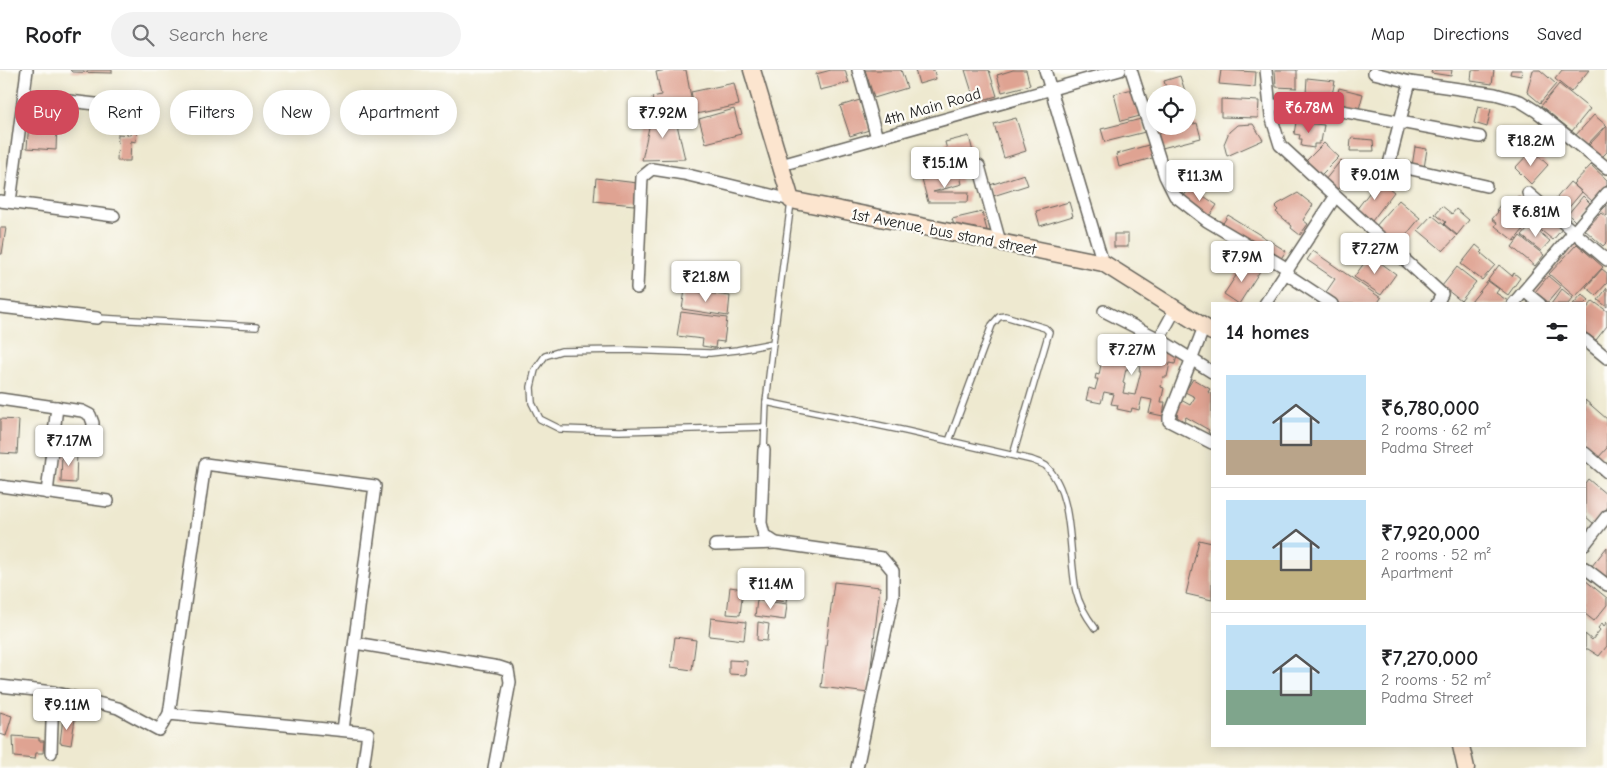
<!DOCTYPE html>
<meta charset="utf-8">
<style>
:root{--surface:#fff;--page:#f2f2f2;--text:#202124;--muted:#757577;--line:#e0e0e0;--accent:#d1495b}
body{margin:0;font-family:"Comic Neue",sans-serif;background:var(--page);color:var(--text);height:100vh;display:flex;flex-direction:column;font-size:19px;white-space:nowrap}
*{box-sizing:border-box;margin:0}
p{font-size:16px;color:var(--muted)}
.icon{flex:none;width:28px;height:28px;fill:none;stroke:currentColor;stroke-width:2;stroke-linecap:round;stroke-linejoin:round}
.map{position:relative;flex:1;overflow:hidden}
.sheet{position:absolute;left:1211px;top:232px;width:375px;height:445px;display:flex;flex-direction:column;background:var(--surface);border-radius:0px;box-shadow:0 2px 12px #0003}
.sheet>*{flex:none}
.guide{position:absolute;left:15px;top:20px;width:475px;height:45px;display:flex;gap:10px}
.fabs{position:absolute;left:1146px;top:15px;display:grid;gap:10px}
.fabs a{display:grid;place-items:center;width:50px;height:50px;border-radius:50%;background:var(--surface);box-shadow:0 2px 12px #0003;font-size:25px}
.price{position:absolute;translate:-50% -42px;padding:0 11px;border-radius:5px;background:#fff;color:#222;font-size:16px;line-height:32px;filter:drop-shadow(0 1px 2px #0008)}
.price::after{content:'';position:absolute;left:50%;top:30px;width:15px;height:11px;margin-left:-8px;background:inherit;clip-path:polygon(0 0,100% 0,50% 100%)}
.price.active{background:var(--accent);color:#fff}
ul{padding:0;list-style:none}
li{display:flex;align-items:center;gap:15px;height:125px;padding:0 15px}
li+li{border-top:1px solid var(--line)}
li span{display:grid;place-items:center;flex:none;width:140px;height:100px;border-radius:0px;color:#555}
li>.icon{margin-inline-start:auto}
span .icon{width:60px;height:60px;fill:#fffc;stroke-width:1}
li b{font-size:21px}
h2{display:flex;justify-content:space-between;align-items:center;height:60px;padding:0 15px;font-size:21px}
.tag{padding:0 18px;border-radius:22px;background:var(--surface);box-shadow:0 2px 12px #0003;font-size:18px;line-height:45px}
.tag.active{background:var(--accent);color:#fff}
header{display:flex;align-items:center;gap:30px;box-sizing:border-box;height:70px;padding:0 25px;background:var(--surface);border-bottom:1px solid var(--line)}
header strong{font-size:24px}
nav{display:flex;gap:28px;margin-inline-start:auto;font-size:18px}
.search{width:350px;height:45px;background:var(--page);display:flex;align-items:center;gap:12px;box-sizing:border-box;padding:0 18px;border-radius:28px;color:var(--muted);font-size:19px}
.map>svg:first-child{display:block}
</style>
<header>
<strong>Roofr</strong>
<div class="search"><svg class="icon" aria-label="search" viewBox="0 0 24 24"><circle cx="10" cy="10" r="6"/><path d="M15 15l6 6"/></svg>Search here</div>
<nav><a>Map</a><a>Directions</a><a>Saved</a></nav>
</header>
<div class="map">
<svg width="1607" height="698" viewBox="0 0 1607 698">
<rect width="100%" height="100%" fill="#fdfcf7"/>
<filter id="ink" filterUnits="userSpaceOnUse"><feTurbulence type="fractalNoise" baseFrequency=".02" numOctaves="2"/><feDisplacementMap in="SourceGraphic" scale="10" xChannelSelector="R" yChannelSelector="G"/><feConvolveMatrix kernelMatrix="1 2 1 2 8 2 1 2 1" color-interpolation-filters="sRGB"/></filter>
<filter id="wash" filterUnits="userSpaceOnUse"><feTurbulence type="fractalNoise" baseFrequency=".0096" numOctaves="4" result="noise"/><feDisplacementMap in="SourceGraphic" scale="20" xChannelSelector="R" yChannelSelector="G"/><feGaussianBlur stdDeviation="1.12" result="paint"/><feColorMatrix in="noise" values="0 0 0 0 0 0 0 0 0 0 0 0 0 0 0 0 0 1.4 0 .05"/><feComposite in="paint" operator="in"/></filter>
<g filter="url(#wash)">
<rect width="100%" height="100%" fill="#eee9d0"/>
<g id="blocks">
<g fill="#dfa392" fill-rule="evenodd">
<polygon points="70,0 112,0 112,3 72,2"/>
<polygon points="666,0 686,0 692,33 655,40 652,27 661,25 656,2"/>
<polygon points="831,0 845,0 849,13 820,20 816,4"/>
<polygon points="865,0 901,0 907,18 874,28"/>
<polygon points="915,0 934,0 936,9 919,14"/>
<polygon points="965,0 989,0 997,26 975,32"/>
<polygon points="1013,0 1026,0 1030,15 1002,22 997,5"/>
<polygon points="1221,0 1256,2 1255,17 1219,14"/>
<polygon points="1275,0 1297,0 1297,18 1276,17"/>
<polygon points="1432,0 1452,0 1451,6 1431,3"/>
<polygon points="1472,0 1494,0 1492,14 1471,11"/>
<polygon points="1511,0 1522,0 1521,6 1510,4"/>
<polygon points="1533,0 1540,0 1556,14 1540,33 1527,22"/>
<polygon points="1562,0 1589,0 1571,22 1555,9"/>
<polygon points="1180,6 1186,24 1168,24 1164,11"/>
<polygon points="1307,8 1335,11 1331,29 1306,24"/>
<polygon points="734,13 739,35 696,44 691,22"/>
<polygon points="1559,14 1590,39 1572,61 1541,36"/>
<polygon points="1339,18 1363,24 1358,43 1334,38"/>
<polygon points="1132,19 1140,46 1121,51 1114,24"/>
<polygon points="1221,29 1259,31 1258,48 1221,47"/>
<polygon points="860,30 869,60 850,66 840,36"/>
<polygon points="1478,36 1491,39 1487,57 1474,53"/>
<polygon points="734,39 741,64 706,73 699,49"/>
<polygon points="652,43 675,46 685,89 642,90"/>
<polygon points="1594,45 1606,55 1586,76 1575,66"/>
<polygon points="1016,48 1026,81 1004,88 994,54"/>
<polygon points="1141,49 1145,62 1105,72 1101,59"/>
<polygon points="29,51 57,52 56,80 27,78"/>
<polygon points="1296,52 1324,55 1321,72 1319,71 1319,74 1314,74 1314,78 1301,76 1302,69 1299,69 1300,65 1294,64"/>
<polygon points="1197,53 1201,68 1162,78 1158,64"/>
<polygon points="1253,54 1263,70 1227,86 1224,74 1229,62 1237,55"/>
<polygon points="1607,56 1607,82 1601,88 1588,76"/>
<polygon points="131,59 137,60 136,72 131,71 130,91 117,91 118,64 131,65"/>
<polygon points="969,66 974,86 950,92 945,72"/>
<polygon points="1351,68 1373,70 1374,81 1350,81"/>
<polygon points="1324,73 1339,87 1317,109 1302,95"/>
<polygon points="1152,74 1156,87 1119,97 1116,84"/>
<polygon points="1415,77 1427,79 1424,98 1412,96"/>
<polygon points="1532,80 1548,95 1531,114 1515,98"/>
<polygon points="1341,90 1354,100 1337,120 1325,110"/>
<polygon points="1591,95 1607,110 1607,115 1592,131 1573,114"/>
<polygon points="959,101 962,114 933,122 969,122 968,132 928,132 922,110"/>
<polygon points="1024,104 1028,115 993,126 990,115"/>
<polygon points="596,108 637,113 634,135 594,131"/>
<polygon points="1379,110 1394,122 1372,151 1356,140"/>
<polygon points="1570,112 1582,122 1565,142 1553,132"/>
<polygon points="1190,117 1217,135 1209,147 1182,129"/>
<polygon points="1298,123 1313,135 1303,150 1308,154 1300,165 1291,158 1292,156 1276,142 1278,140 1275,137 1278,134"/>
<polygon points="1518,126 1537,143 1514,171 1495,156 1497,153 1492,149 1498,142 1496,140 1507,127 1513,132"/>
<polygon points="1583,126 1591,134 1576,152 1568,144"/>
<polygon points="1399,130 1420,148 1397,176 1375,157"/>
<polygon points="1069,132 1073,146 1040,156 1036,141"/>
<polygon points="1607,135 1607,146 1601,141"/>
<polygon points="1442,136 1452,144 1456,139 1469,150 1457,165 1444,154 1446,152 1435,144"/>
<polygon points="982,142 988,164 955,158 952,149"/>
<polygon points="1541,142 1562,159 1553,170 1532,153"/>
<polygon points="1601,143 1607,148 1607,172 1603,176 1585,160"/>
<polygon points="1228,145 1286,181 1280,190 1222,155"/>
<polygon points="1432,145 1457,166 1443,181 1418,160"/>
<polygon points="1531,155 1550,171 1541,181 1522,166"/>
<polygon points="0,158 6,158 2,184 0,184"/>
<rect x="1114" y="164" width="14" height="13"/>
<polygon points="1520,166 1544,185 1535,196 1512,177"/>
<polygon points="1577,174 1603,197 1575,227 1549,204"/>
<polygon points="1476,175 1483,181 1481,183 1495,195 1482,210 1461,194"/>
<polygon points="1313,181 1381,228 1377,234 1337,234 1324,225 1335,209 1307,190"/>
<polygon points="1370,185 1396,204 1381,225 1354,207"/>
<polygon points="1245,192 1260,201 1239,234 1224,224"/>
<polygon points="1499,195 1512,206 1514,203 1520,208 1508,225 1488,210"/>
<polygon points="1457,197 1476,212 1461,231 1442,216"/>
<polygon points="1602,199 1607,203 1607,213 1596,225 1586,217"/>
<polygon points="1548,206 1561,217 1548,232 1535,222"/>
<polygon points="1488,211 1499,219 1496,223 1508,231 1505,234 1474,234 1471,232"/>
<polygon points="1607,218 1607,237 1598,230"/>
<polygon points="1562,219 1573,228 1568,234 1551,234"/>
<polygon points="685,220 730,226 728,246 682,239"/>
<polygon points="1582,224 1589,230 1585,234 1573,234"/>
<polygon points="1593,231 1607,241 1607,256 1596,270 1585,262 1585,241"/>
<polygon points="681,242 727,248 724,272 716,271 715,278 702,276 703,269 677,266"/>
<path d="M1102,266L1116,269L1114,281L1124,283L1126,271L1154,277L1151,289L1161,291L1164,279L1178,282L1175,294L1170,293L1167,307H1163L1161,317L1164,318L1161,332H1165L1163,346L1149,343L1152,330L1142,328L1139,340L1132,338L1131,342L1117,339L1118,335L1111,334L1114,324L1104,322L1101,333L1086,330L1089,318L1095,320L1098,309H1095L1096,304L1099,305L1101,294L1098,293L1099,289L1102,290L1104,279L1100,278ZM1132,285L1142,287L1139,301H1141L1135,325L1123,323L1125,314L1123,313L1126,299H1129Z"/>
<polygon points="1193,309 1210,319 1208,322 1212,324 1212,365 1208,362 1209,360 1186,347 1184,351 1177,347 1178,345 1174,343 1181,330 1190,335 1195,327 1185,322"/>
<polygon points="1585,330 1607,349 1607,378 1598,388 1585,376"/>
<polygon points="0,349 19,350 17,384 0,383"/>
<polygon points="62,382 77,382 76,413 61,412"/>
<polygon points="1588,409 1607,425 1607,438 1594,454 1585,446 1585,413"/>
<polygon points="1199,470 1212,473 1212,530 1186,524"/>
<polygon points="1607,477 1607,510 1602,506 1603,505 1592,496"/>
<polygon points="767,505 789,508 786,532 764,529"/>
<polygon points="1585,510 1607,528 1607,535 1594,551 1585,544"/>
<polygon points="834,512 880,517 868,623 821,617"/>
<polygon points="730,517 743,519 740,545 727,544"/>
<polygon points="757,530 787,534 785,550 755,546"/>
<polygon points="711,548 746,552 744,570 709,566"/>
<polygon points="758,552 769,554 767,571 757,570"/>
<polygon points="1607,552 1607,576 1599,586 1588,579 1585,579 1585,564 1592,570 1600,560 1598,558 1602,553 1604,556"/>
<polygon points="675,567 696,570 692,600 671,597"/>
<polygon points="729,590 747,591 746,605 729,604"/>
<polygon points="0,642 12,646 6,666 0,664"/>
<polygon points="63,647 75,649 71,675 60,673"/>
<polygon points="13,666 39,668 39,671 44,671 43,683 36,683 35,689 14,687"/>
</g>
</g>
</g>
<g filter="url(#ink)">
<use href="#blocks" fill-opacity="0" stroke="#66645b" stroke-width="1"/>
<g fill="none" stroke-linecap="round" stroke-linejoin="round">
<g stroke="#66645b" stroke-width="8">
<g id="lane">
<polyline points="97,248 256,257"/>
<path d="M766,332L906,361L1032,390C1036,392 1042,393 1046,396C1075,425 1068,483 1076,521C1079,535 1086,546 1095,558"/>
<polyline points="765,357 619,361 560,359 540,349 532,333 531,317 535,300 545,286 561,281 625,280 710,283 737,280 773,273 791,132"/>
<polyline points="949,371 992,255 999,247 1005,246 1045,258 1049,262 1013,385"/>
<polyline points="764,380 766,332 773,273"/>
</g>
</g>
<g stroke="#66645b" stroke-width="14">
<g id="street">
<polyline points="858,0 877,68"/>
<polyline points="1045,0 1103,193"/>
<polyline points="1131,0 1165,106 1175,126 1207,151 1288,199"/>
<polyline points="1266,0 1271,46 1280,75 1442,224 1437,234"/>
<polyline points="1374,3 1410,12 1495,24 1520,31 1536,41 1607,98"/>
<polyline points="1410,12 1389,94 1486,116"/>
<polyline points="24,26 131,38"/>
<polyline points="1270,35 1315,36 1480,67"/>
<polyline points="781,95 1120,0"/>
<polyline points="979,96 1000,172"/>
<polyline points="1528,123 1607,190"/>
<polyline points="0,131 114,146"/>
<polyline points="10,132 27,0"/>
<polyline points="1285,203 1332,234"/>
<polyline points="637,218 642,107 652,99 684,104 791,130"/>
<polyline points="1524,221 1540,234"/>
<polyline points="1265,234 1335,127"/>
<polyline points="1513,234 1607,123"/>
<polyline points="0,237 97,248"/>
<polyline points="1176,238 1159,269 1212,302"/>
<polyline points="1104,241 1159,269"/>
<polyline points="1204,257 1169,347 1169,351 1212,373"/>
<polyline points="1585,270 1607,288"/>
<polyline points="0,329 82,341 90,345 93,353 92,377"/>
<polyline points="764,380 761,453 764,465 776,473 882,488 893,501 893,526 857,698"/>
<polyline points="1585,383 1607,402"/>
<polyline points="0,416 108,431"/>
<polyline points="47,423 57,337"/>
<polyline points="1585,474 1607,446"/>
<polyline points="715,475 776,473"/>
<polyline points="1585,498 1607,515"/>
<polyline points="355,573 499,597 508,600 510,612 494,698"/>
<polyline points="0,616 53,622 118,638 159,660 169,644 368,663 363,698"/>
<polyline points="169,644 205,394 375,416 343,660"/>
<polyline points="51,683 53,622"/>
</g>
</g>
<g stroke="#66645b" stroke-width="19">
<g id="secondary">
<polyline points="752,0 791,130 1103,193 1212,262"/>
<polyline points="1461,676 1466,698"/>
</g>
</g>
<use href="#lane" stroke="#fff" stroke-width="5.5"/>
<use href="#street" stroke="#fff" stroke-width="11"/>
<use href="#secondary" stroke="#fce5cf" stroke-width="16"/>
</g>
</g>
<g text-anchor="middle" stroke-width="4.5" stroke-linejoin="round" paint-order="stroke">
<g font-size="16" fill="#1c1c1c" stroke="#fdfcf7">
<text transform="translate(932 36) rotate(-16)" y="6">4th Main Road</text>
<text transform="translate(944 161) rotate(11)" y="6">1st Avenue, bus stand street</text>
</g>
</g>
</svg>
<div class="fabs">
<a><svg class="icon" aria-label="locate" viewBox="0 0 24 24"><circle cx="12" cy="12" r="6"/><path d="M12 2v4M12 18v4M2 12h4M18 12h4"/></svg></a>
</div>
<b class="price active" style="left:1309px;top:64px">₹6.78M</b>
<b class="price" style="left:663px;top:69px">₹7.92M</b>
<b class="price" style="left:1531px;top:97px">₹18.2M</b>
<b class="price" style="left:945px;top:119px">₹15.1M</b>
<b class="price" style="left:1375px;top:131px">₹9.01M</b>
<b class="price" style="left:1200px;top:132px">₹11.3M</b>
<b class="price" style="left:1536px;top:168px">₹6.81M</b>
<b class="price" style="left:1375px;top:205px">₹7.27M</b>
<b class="price" style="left:1242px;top:213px">₹7.9M</b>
<b class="price" style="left:706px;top:233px">₹21.8M</b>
<b class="price" style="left:1132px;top:306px">₹7.27M</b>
<b class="price" style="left:69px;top:397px">₹7.17M</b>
<b class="price" style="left:771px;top:540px">₹11.4M</b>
<b class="price" style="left:67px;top:661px">₹9.11M</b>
<div class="guide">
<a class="tag active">Buy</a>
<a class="tag">Rent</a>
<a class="tag">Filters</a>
<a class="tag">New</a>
<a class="tag">Apartment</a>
</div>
<section class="sheet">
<h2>14 homes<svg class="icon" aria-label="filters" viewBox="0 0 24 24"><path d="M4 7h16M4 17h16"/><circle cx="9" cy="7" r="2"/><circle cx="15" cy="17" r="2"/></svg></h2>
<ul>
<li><span style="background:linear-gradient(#bfe0f5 65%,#b9a48a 0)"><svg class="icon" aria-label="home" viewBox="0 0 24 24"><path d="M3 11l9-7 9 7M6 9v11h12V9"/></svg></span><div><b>₹6,780,000</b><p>2 rooms · 62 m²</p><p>Padma Street</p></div></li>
<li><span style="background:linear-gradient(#bfe0f5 60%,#c2b280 0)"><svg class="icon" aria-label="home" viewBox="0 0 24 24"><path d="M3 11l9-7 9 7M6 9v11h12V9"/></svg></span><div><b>₹7,920,000</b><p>2 rooms · 52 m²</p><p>Apartment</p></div></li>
<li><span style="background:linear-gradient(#bfe0f5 65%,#7fa58c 0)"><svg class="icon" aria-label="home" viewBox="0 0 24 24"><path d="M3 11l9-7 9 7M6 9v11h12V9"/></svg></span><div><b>₹7,270,000</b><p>2 rooms · 52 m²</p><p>Padma Street</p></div></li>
</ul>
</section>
</div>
